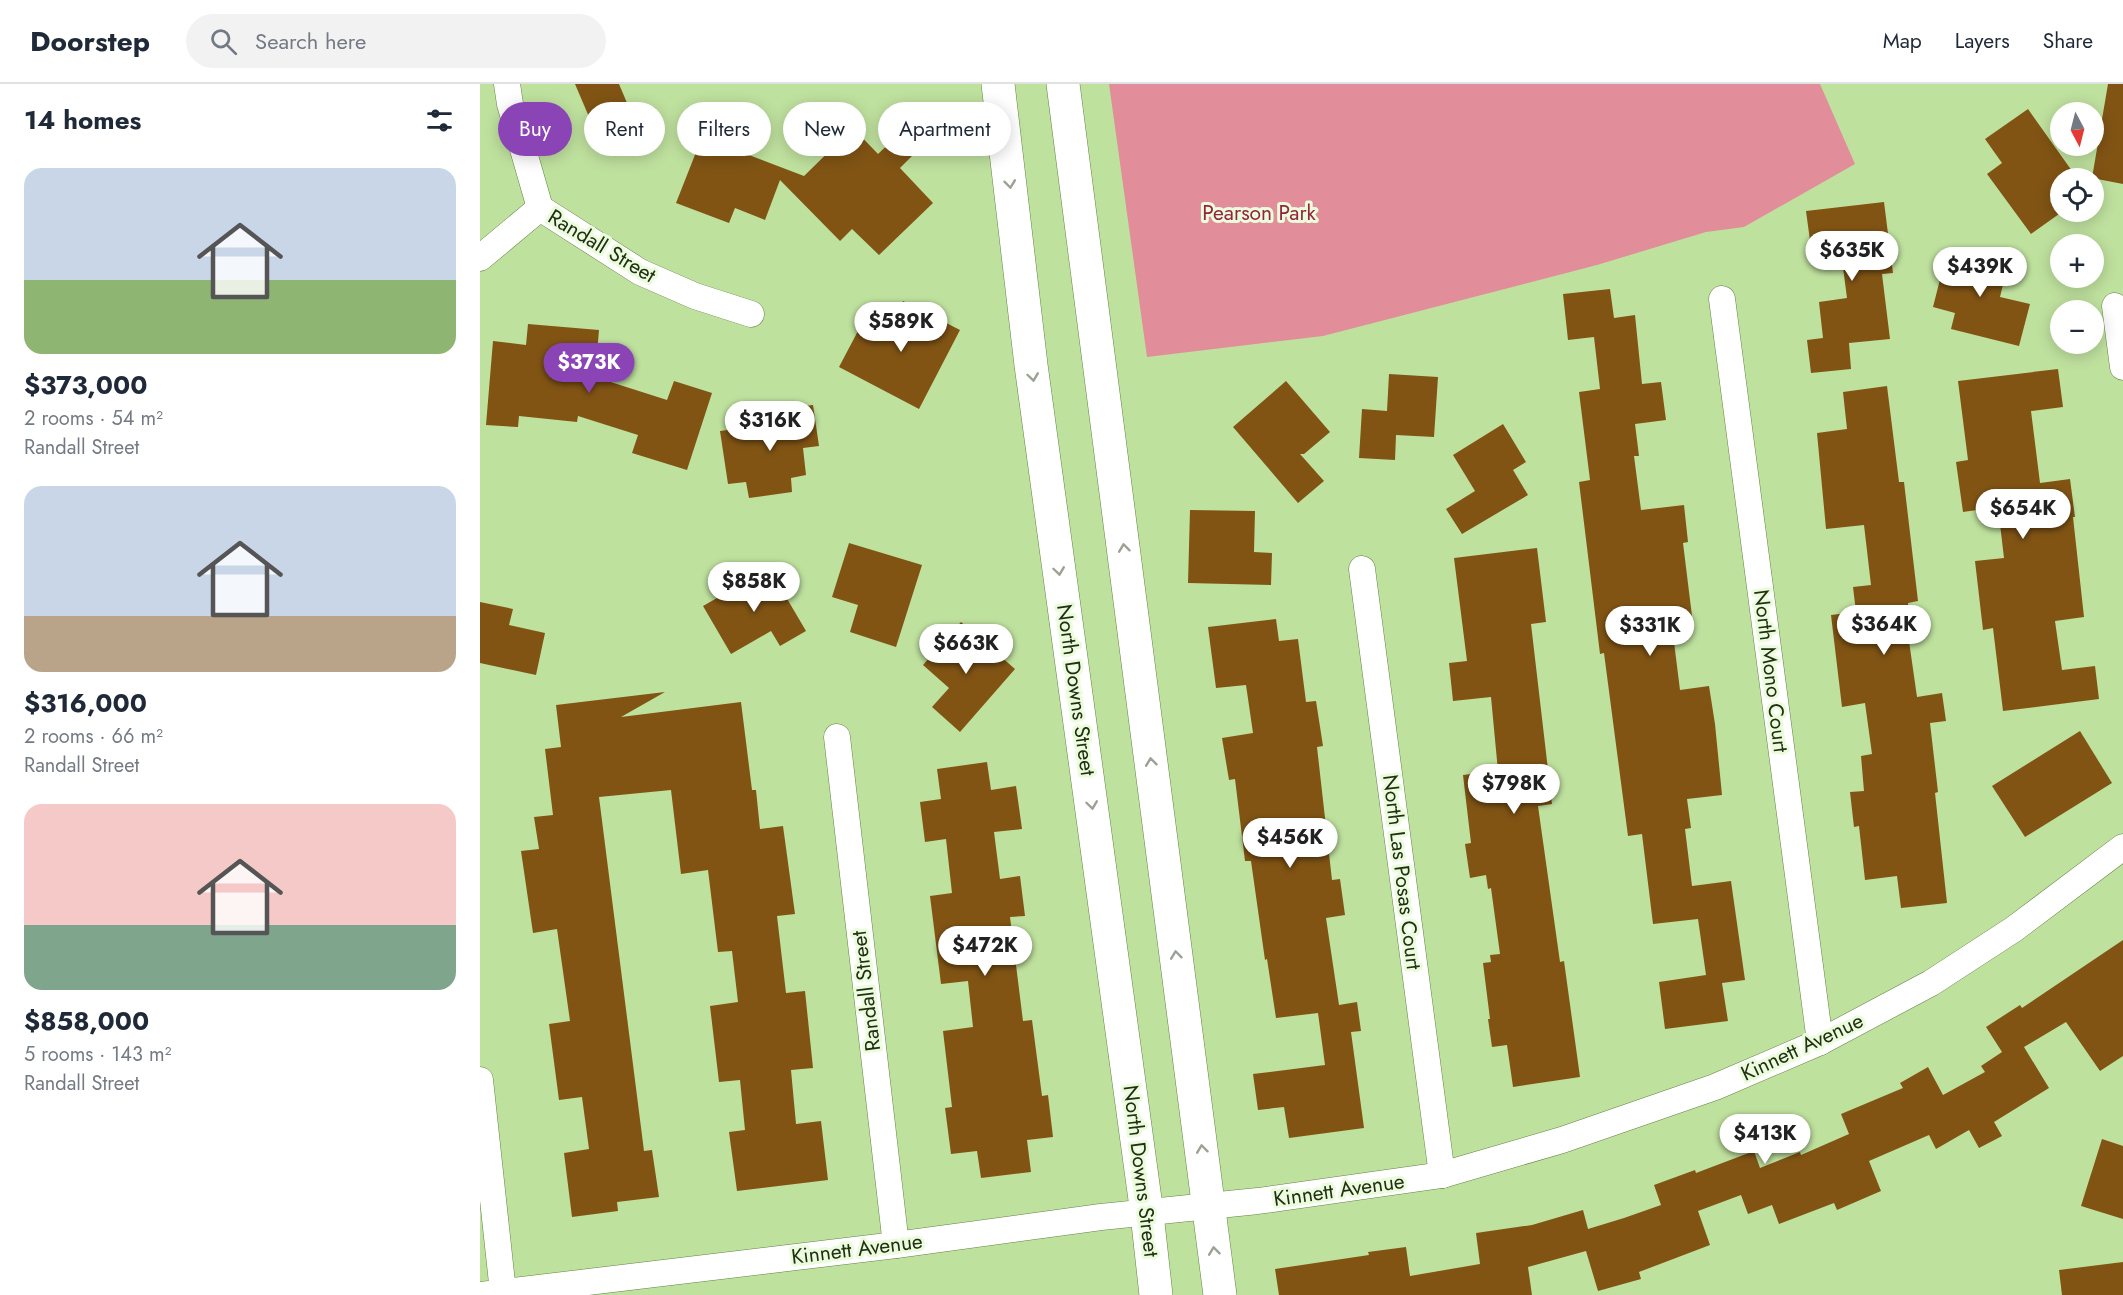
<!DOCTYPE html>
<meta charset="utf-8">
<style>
:root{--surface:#fff;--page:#f2f2f3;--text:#1f2937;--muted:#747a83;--line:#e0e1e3;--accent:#8b44b6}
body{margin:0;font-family:Jost,sans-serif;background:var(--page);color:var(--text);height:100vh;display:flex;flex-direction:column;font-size:22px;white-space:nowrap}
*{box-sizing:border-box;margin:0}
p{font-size:20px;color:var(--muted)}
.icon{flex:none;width:33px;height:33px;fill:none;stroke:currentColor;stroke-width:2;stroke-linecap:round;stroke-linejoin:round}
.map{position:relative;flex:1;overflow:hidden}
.drawer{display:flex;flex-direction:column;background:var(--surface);width:480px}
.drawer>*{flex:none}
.banner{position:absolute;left:18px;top:18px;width:570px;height:54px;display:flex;gap:12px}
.needle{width:39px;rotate:173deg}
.tools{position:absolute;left:1570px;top:18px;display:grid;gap:12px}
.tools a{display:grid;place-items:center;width:54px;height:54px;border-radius:50%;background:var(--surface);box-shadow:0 3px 15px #0003;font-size:30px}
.price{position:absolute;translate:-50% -51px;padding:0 14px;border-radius:21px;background:#fff;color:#222;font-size:20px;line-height:39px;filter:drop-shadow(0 2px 3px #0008)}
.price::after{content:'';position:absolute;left:50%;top:36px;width:18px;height:14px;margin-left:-9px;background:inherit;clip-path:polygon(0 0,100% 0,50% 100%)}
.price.active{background:var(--accent);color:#fff}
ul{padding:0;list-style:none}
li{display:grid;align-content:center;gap:12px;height:318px;padding:0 24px}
li span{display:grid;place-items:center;height:186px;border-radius:18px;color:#555}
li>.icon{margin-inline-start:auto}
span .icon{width:108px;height:108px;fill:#fffc;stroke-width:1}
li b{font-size:26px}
h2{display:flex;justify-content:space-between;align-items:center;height:72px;padding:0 24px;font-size:26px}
.chip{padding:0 21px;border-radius:27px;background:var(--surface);box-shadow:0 3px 15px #0003;font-size:21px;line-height:54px}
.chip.active{background:var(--accent);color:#fff}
header{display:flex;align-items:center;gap:36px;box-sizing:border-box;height:84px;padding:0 30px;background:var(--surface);border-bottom:2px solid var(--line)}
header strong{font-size:28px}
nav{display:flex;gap:33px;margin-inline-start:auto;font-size:21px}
.search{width:420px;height:54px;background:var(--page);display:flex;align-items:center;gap:15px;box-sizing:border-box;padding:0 21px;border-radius:33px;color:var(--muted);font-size:22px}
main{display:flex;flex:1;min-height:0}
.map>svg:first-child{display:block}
</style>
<header>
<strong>Doorstep</strong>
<div class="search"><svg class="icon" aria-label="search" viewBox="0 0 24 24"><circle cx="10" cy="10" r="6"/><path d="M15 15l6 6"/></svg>Search here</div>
<nav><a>Map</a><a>Layers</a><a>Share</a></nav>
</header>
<main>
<section class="drawer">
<h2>14 homes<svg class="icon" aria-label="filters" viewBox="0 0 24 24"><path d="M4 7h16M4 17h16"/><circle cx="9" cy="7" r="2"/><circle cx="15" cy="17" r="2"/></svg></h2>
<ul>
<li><span style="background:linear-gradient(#c9d6e8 60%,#8fb573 0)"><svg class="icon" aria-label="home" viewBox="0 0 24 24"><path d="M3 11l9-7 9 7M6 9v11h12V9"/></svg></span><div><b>$373,000</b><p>2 rooms · 54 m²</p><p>Randall Street</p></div></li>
<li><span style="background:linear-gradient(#c9d6e8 70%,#b9a48a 0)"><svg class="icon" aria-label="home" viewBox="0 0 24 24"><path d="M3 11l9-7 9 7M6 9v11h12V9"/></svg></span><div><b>$316,000</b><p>2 rooms · 66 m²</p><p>Randall Street</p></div></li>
<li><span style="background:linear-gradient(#f6c9c9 65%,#7fa58c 0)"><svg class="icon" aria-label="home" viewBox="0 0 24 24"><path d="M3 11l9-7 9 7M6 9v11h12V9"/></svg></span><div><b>$858,000</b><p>5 rooms · 143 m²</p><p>Randall Street</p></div></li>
</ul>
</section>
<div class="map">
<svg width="1643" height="1211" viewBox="0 0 1643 1211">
<rect width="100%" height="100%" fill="#bfe19e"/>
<polygon fill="#e18e9a" points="629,0 1340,0 1375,80 1264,143 1226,148 1117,181 843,252 667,273"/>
<g fill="#815414">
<polygon points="95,0 139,0 158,45 121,61"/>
<polygon points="1628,0 1643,0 1643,100 1612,94"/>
<polygon points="1548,25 1597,94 1581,94 1581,110 1570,117 1579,130 1551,150 1507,90 1522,79 1505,55"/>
<polygon points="373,44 398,70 419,50 436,68 420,84 453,119 399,171 372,145 360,157 300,96 285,136 255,124 249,139 196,119 222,53 324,92"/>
<polygon points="1404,118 1413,189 1402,190 1410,255 1369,259 1371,285 1331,289 1327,256 1343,254 1339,218 1367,214 1360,160 1331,164 1326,127"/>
<polygon points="1468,164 1528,180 1520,213 1550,220 1539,262 1471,245 1475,229 1453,223"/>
<polygon points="1130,205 1134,234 1155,231 1162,300 1181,298 1186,336 1155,340 1159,372 1154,372 1161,426 1204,421 1208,458 1203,459 1212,532 1191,534 1200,606 1229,602 1235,640 1242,711 1207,715 1211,744 1205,745 1212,802 1251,797 1265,896 1242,899 1248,937 1185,945 1179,898 1226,891 1218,835 1173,840 1162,750 1148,752 1124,569 1120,570 1099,398 1110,396 1099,308 1120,305 1114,253 1088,256 1083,210"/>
<polygon points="423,217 480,246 439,325 359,283 388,228 411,240"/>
<polygon points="48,240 119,246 115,293 187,316 194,297 232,309 207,386 152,369 158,351 98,332 97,338 39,332 38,343 6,341 13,257 46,261"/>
<polygon points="1578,285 1583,323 1551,327 1560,399 1590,395 1595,433 1593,433 1604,533 1575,537 1582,586 1615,582 1619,615 1523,627 1513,544 1503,546 1495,477 1524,474 1518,423 1483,428 1476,378 1488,376 1478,297"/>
<polygon points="909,290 958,293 954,353 916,351 915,376 879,374 882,325 907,327"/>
<polygon points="806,297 850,348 824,370 820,370 844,397 818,419 753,343"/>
<polygon points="1407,302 1419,398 1424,398 1438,517 1428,519 1432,557 1429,557 1437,613 1462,609 1466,637 1450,639 1458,708 1455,709 1467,819 1421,824 1417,792 1385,796 1379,742 1374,743 1370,708 1384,707 1381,672 1392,670 1385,619 1362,623 1351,531 1376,528 1373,503 1391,501 1384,441 1346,445 1337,349 1367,345 1363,308"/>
<polygon points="333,321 339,362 323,364 326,391 311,394 312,408 269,414 266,398 248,400 240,347 305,338 303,325"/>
<polygon points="1023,340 1046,378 1033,386 1048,411 982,450 966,425 995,407 973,371"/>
<polygon points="710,426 775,427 774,468 792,469 791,501 708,499"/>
<polygon points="369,459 442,481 416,563 370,548 378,521 352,513"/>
<polygon points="1057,464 1066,538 1051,540 1072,720 1058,722 1080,878 1084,877 1100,993 1033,1003 1027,961 1012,963 1008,935 1010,935 1003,879 1011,878 1010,871 1020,870 1011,804 1008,805 1006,791 990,794 985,760 991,759 983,691 1018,687 1011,613 973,617 969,579 987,577 974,474"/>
<polygon points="289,484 326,547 300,562 291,547 251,570 223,522"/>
<polygon points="0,518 33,525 29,541 65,549 56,591 0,579"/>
<polygon points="796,535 799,557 818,555 826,618 836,617 843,662 837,663 852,796 860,795 865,831 846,834 859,921 877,918 881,947 871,948 884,1044 809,1054 804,1023 778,1026 773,990 845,981 838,929 796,934 787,875 785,876 771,777 765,777 755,695 749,696 742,654 773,649 766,601 736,604 728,543"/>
<polygon points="481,538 535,585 480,648 452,623 469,604 443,581"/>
<polygon points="185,608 141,633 261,618 272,706 276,706 280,745 303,742 315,830 297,832 306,909 325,907 333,984 311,986 316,1040 341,1037 348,1096 257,1107 249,1048 265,1046 260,996 239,998 230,922 258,918 252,867 238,868 228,786 201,790 191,706 119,713 164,1067 172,1066 179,1113 137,1118 138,1127 92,1133 84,1069 109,1065 102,1013 79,1016 69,940 90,937 77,845 53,849 41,767 59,765 54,733 73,731 65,665 81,663 76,621"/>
<polygon points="1600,647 1632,699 1545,753 1512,702"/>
<polygon points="507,678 511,706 536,702 542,745 514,748 520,795 540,792 545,832 530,833 543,937 552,936 562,1012 568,1011 573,1053 547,1056 551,1088 501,1094 497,1067 471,1070 465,1024 472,1023 463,947 493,943 488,897 461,900 450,812 472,809 466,755 445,758 440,718 461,715 457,685"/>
<polygon points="1643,856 1643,972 1620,987 1586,938 1544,963 1569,1004 1514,1038 1522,1052 1499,1064 1489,1046 1456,1065 1449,1051 1389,1077 1401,1107 1357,1126 1354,1119 1299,1140 1292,1121 1268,1130 1261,1111 1218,1127 1230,1161 1159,1188 1161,1195 1118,1207 1106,1167 1048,1183 1052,1211 799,1211 795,1185 889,1171 888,1168 926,1163 930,1192 1000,1180 996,1149 1052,1141 1103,1126 1108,1145 1144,1134 1181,1121 1174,1101 1215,1086 1216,1089 1274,1067 1280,1084 1320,1068 1321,1071 1369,1050 1361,1030 1423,1004 1420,999 1448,983 1463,1011 1505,988 1501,982 1522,968 1506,943 1540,921 1542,924"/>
<polygon points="1622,1055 1643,1062 1643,1135 1601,1122"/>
<polygon points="1643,1178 1643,1211 1582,1211 1579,1186"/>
</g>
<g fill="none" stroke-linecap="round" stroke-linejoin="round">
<g stroke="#648344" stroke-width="27">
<g id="street">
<polyline points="27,0 30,20 60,124 160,188 215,212 271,230"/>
<polyline points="0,174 60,124"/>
<polyline points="1242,215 1340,958"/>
<polyline points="1635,222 1643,283"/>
<polyline points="882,485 962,1091"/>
<polyline points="357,653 416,1161"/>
<polyline points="0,996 23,1208"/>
<polyline points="0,1211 416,1161 621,1133 778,1117 962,1091 1082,1056 1235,1003 1340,958 1451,899 1534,845 1643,763"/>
</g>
</g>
<g stroke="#648344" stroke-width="34">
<g id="secondary">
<polyline points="518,0 551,281 667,1130 676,1211"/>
<polyline points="583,0 740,1211"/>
</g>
</g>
<use href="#street" stroke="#fff" stroke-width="26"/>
<use href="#secondary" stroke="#fff" stroke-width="33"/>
</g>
<defs><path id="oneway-chevron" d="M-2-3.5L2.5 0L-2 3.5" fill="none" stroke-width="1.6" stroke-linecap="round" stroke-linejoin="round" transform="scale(1.5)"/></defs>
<g stroke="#9ca196">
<use href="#oneway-chevron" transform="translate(530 100) rotate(83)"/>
<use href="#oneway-chevron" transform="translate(553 293) rotate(82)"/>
<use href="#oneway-chevron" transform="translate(644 464) rotate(-97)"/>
<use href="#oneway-chevron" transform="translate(579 487) rotate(82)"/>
<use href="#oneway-chevron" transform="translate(671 678) rotate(-97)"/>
<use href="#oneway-chevron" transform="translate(612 721) rotate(82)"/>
<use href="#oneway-chevron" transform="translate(696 871) rotate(-97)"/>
<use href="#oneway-chevron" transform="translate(722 1065) rotate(-97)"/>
<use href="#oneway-chevron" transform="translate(734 1167) rotate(-97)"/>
</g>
<g text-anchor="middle" stroke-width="6" stroke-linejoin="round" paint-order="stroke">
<g font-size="21" fill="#952241" stroke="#eafcdb">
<text x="779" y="136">Pearson Park</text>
</g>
<g font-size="21" fill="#222f15" stroke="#eafcdb">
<text transform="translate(122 162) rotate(31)" y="7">Randall Street</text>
<text transform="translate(1291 587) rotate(83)" y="7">North Mono Court</text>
<text transform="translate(596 606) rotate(82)" y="7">North Downs Street</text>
<text transform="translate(922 788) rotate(83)" y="7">North Las Posas Court</text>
<text transform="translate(386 907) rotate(-97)" y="7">Randall Street</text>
<text transform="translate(1322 963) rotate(-25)" y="7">Kinnett Avenue</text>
<text transform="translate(661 1087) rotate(83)" y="7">North Downs Street</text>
<text transform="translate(859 1106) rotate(-8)" y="7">Kinnett Avenue</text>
<text transform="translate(377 1165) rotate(-7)" y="7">Kinnett Avenue</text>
</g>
</g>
</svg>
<div class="tools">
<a><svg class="needle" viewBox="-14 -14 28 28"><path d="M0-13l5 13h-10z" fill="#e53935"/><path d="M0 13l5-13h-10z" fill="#747a83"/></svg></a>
<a><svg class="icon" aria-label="locate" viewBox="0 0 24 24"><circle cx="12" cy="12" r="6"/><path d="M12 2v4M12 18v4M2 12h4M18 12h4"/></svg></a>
<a>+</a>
<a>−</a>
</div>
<b class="price" style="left:1372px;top:198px">$635K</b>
<b class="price" style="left:1500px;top:214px">$439K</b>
<b class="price" style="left:421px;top:269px">$589K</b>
<b class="price active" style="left:109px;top:310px">$373K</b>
<b class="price" style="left:290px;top:368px">$316K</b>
<b class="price" style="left:1543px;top:456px">$654K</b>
<b class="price" style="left:274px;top:529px">$858K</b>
<b class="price" style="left:1404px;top:572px">$364K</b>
<b class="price" style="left:1170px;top:573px">$331K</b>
<b class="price" style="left:486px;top:591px">$663K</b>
<b class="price" style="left:1034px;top:731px">$798K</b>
<b class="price" style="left:810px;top:785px">$456K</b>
<b class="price" style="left:505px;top:893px">$472K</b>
<b class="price" style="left:1285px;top:1081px">$413K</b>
<div class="banner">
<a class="chip active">Buy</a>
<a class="chip">Rent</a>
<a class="chip">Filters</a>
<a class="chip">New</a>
<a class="chip">Apartment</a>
</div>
</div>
</main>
